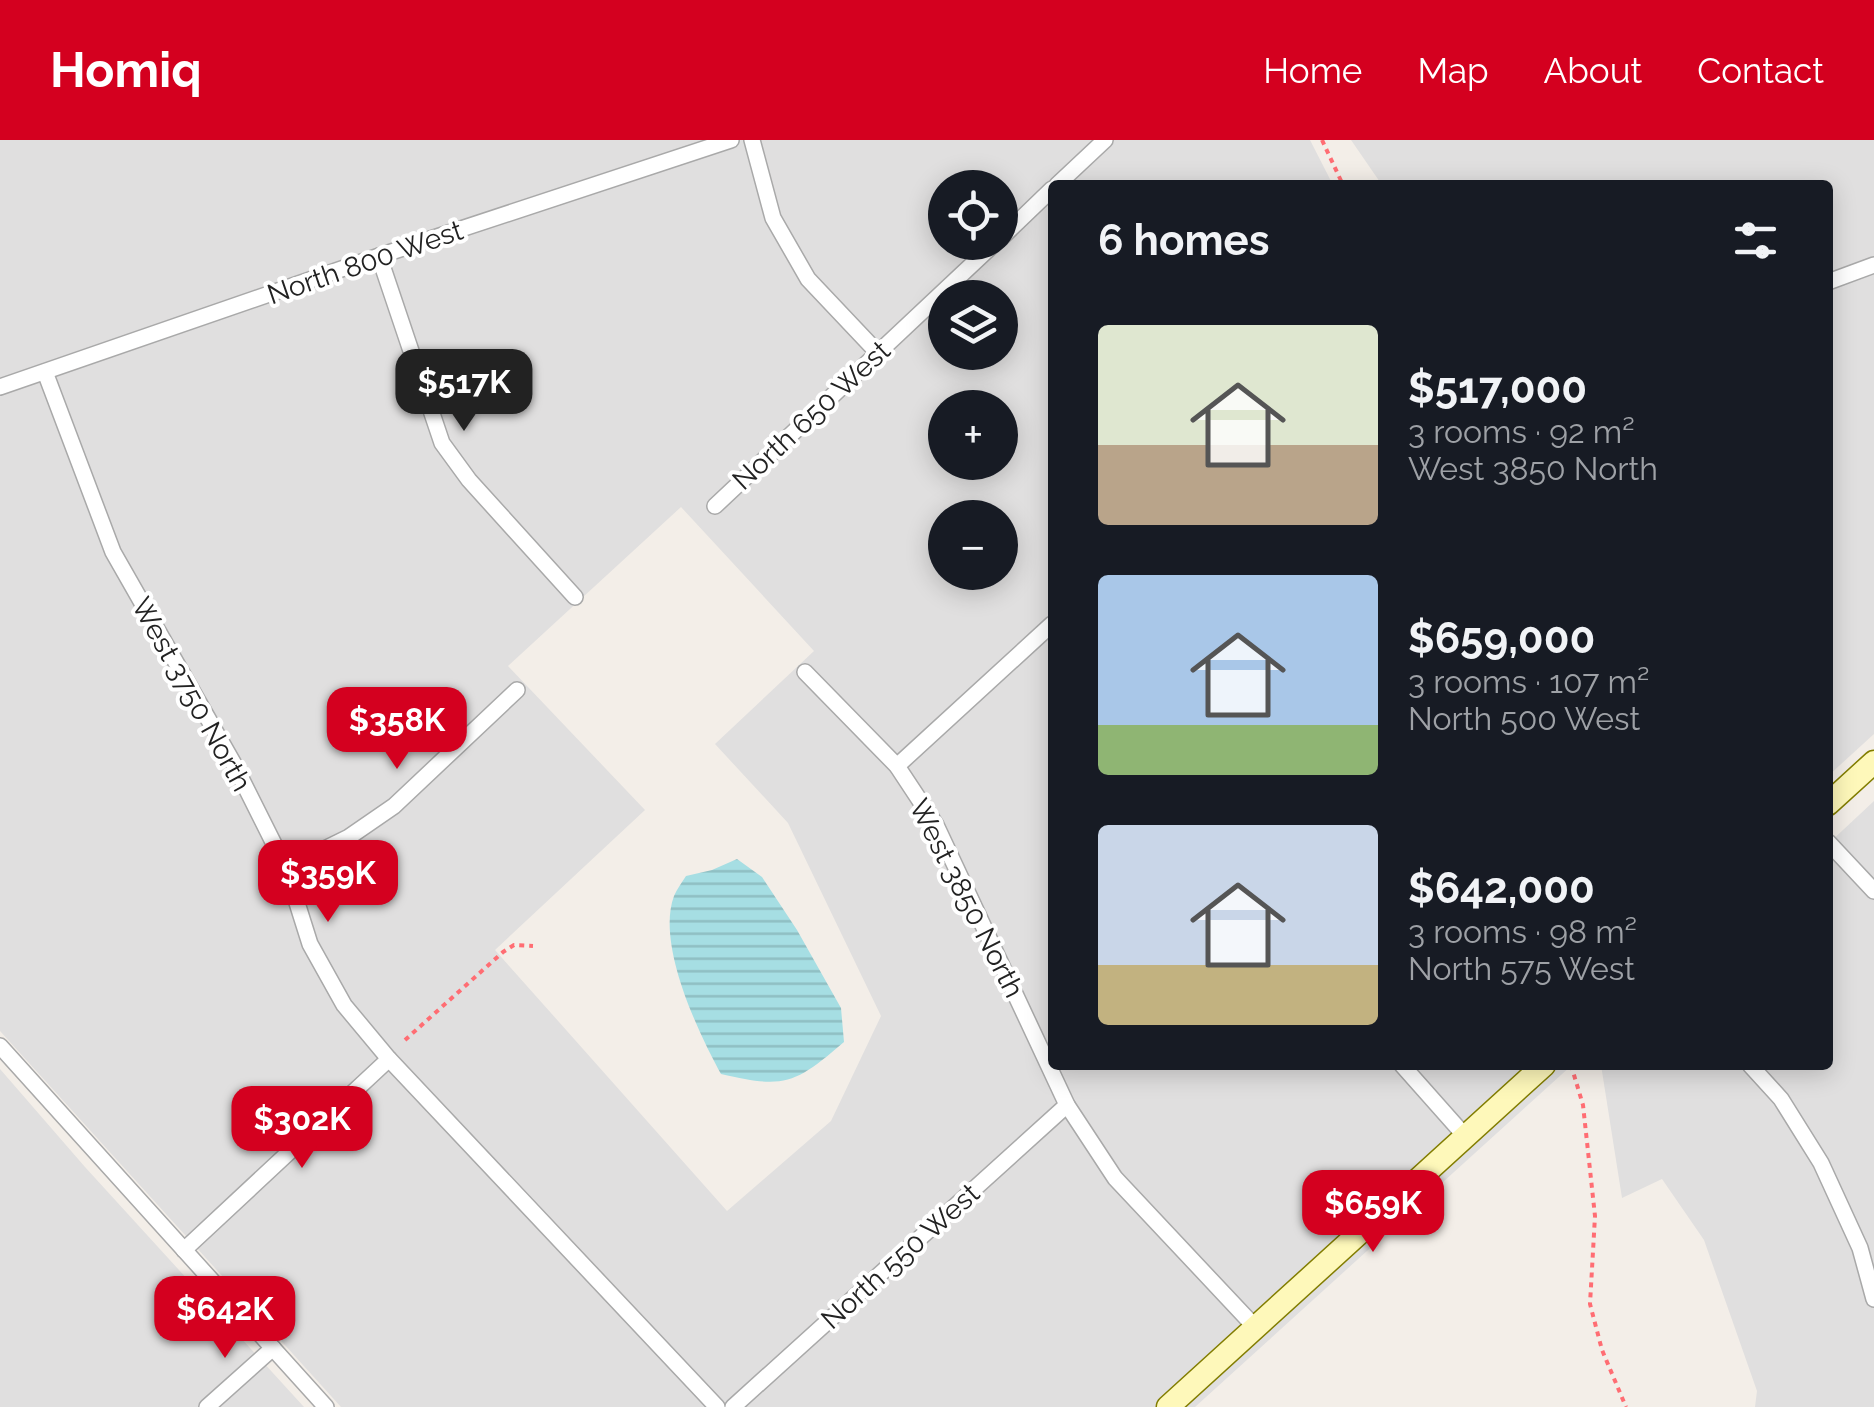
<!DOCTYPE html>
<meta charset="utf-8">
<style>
:root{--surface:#171b24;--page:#20242c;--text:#f1f3f6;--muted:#9ea1a6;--accent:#d4001f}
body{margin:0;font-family:Raleway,sans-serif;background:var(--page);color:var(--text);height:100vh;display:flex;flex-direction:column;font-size:38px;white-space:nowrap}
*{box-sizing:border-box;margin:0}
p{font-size:32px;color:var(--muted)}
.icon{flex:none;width:55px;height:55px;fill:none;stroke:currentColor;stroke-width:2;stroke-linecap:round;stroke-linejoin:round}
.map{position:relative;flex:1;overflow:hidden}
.sheet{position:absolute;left:1048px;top:40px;width:785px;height:890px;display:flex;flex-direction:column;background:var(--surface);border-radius:10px;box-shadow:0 5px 25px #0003}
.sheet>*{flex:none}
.buttons{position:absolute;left:928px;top:30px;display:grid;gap:20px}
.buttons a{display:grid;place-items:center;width:90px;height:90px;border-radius:50%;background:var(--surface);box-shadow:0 5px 25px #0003;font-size:50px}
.price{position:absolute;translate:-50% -85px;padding:0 22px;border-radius:20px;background:var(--accent);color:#fff;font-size:32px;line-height:65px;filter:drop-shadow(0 2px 5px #0008)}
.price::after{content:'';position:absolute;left:50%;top:60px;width:30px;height:22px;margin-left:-15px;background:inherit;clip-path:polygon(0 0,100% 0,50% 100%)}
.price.selected{background:#222;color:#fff}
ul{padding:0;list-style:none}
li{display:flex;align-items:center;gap:30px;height:250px;padding:0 50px}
li span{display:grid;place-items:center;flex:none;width:280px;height:200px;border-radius:10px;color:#555}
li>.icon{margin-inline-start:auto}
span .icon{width:120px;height:120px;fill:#fffc;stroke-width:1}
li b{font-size:42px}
h2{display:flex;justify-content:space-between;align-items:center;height:120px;padding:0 50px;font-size:42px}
header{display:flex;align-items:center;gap:60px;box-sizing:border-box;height:140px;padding:0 50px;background:var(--accent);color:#fff}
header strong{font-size:48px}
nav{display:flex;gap:55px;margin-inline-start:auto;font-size:35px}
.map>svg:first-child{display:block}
</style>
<header>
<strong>Homiq</strong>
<nav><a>Home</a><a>Map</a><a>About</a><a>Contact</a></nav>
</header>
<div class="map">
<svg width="1874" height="1267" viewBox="0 0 1874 1267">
<defs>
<pattern id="water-rules" width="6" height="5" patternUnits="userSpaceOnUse" patternTransform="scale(2.5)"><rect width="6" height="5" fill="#a6dee3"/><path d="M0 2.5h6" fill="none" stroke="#8fbec2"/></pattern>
</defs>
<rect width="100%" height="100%" fill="#f3eee8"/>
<g fill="#e0dfdf" fill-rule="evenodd">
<path d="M0,0H1310L1333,45H1052V925H1572L1195,1267H341L0,891ZM945,48H1000V102H945ZM945,158H1000V212H945ZM945,268H1000V322H945ZM681,367L814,511L715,604L788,683L881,876L831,981L727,1071L495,810L645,670L508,526ZM945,378H1000V432H945Z"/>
<polygon points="1351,0 1874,0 1874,594 1828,636 1828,45 1382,45"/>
<polygon points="1874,661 1874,1267 1755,1267 1757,1251 1704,1100 1662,1039 1622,1058 1601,925 1828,925 1828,704"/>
<polygon points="0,929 85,1027 304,1267 0,1267"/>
</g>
<path fill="url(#water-rules)" d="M737,719L762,737L797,790L841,868L844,902C795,944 785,949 721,934C698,892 656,804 674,756C677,749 682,742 686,736L712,730Z"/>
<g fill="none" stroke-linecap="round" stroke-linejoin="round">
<g stroke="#a9a9a9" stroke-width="18">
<g id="street">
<polyline points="752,0 773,78 808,139 878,213"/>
<polyline points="1057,45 1105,0"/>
<polyline points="1000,99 1052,49"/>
<polyline points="379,116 442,303 469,340 575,457"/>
<polyline points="1828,142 1874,125"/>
<polyline points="45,232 113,412 235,626 286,728 310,804 344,865 389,919 717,1267"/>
<polyline points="0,247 379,116 731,0"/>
<polyline points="715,366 996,102"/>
<polyline points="805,532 897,626 936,685 1067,965 1115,1038 1255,1187"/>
<polyline points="897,626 1052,484"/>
<polyline points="1828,702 1874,751"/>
<polyline points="286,728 349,697 394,666 517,550"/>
<polyline points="0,906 326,1267"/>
<polyline points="1402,925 1465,996"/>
<polyline points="1750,925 1781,959 1821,1023 1860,1108 1874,1159"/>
<polyline points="184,1110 389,919"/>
<polyline points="207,1267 273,1208"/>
<polyline points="733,1267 1067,965"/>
</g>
</g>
<g stroke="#827d00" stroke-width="25">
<g id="secondary">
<polyline points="1828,664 1874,622"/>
<polyline points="1168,1267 1544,925"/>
</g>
</g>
<g stroke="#ff6d73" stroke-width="4" stroke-dasharray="5 5" stroke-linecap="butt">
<polyline points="1322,0 1343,45"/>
<polyline points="405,900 503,812 514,805 533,806"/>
<polyline points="1571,925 1583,965 1595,1076 1590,1164 1602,1210 1626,1267"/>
</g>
<use href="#street" stroke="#fff" stroke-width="15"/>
<use href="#secondary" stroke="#fef8ba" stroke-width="22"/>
</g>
<g text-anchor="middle" stroke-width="8" stroke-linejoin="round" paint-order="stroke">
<g font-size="28" fill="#222" stroke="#fff">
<text transform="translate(365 122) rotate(-19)" y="10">North 800 West</text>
<text transform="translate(811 275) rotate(-43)" y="10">North 650 West</text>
<text transform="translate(192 554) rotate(61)" y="10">West 3750 North</text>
<text transform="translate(967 758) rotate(63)" y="10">West 3850 North</text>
<text transform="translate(900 1116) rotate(-42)" y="10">North 550 West</text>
</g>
</g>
</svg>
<div class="buttons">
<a><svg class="icon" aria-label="locate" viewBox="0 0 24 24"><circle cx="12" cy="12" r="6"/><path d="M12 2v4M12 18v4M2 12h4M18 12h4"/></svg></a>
<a><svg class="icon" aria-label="layers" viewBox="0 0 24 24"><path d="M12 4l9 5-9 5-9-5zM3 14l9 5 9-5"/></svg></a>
<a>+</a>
<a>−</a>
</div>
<b class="price selected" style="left:464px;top:294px">$517K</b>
<b class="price" style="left:397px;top:632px">$358K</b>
<b class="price" style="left:328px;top:785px">$359K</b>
<b class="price" style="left:302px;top:1031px">$302K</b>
<b class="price" style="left:1373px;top:1115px">$659K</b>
<b class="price" style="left:225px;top:1221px">$642K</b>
<section class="sheet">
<h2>6 homes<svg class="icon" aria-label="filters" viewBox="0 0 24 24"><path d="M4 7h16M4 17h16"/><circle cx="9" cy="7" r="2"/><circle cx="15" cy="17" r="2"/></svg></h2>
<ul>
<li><span style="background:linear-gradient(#dfe7d0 60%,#b9a48a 0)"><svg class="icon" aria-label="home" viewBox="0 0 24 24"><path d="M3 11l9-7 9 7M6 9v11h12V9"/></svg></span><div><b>$517,000</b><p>3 rooms · 92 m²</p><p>West 3850 North</p></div></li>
<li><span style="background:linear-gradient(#a9c7e8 75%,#8fb573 0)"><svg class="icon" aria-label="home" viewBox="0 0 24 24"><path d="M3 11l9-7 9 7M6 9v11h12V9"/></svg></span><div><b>$659,000</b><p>3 rooms · 107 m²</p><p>North 500 West</p></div></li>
<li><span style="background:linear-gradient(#c9d6e8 70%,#c2b280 0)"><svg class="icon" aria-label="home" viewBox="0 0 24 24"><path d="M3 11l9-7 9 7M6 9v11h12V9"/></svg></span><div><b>$642,000</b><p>3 rooms · 98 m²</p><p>North 575 West</p></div></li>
</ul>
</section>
</div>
